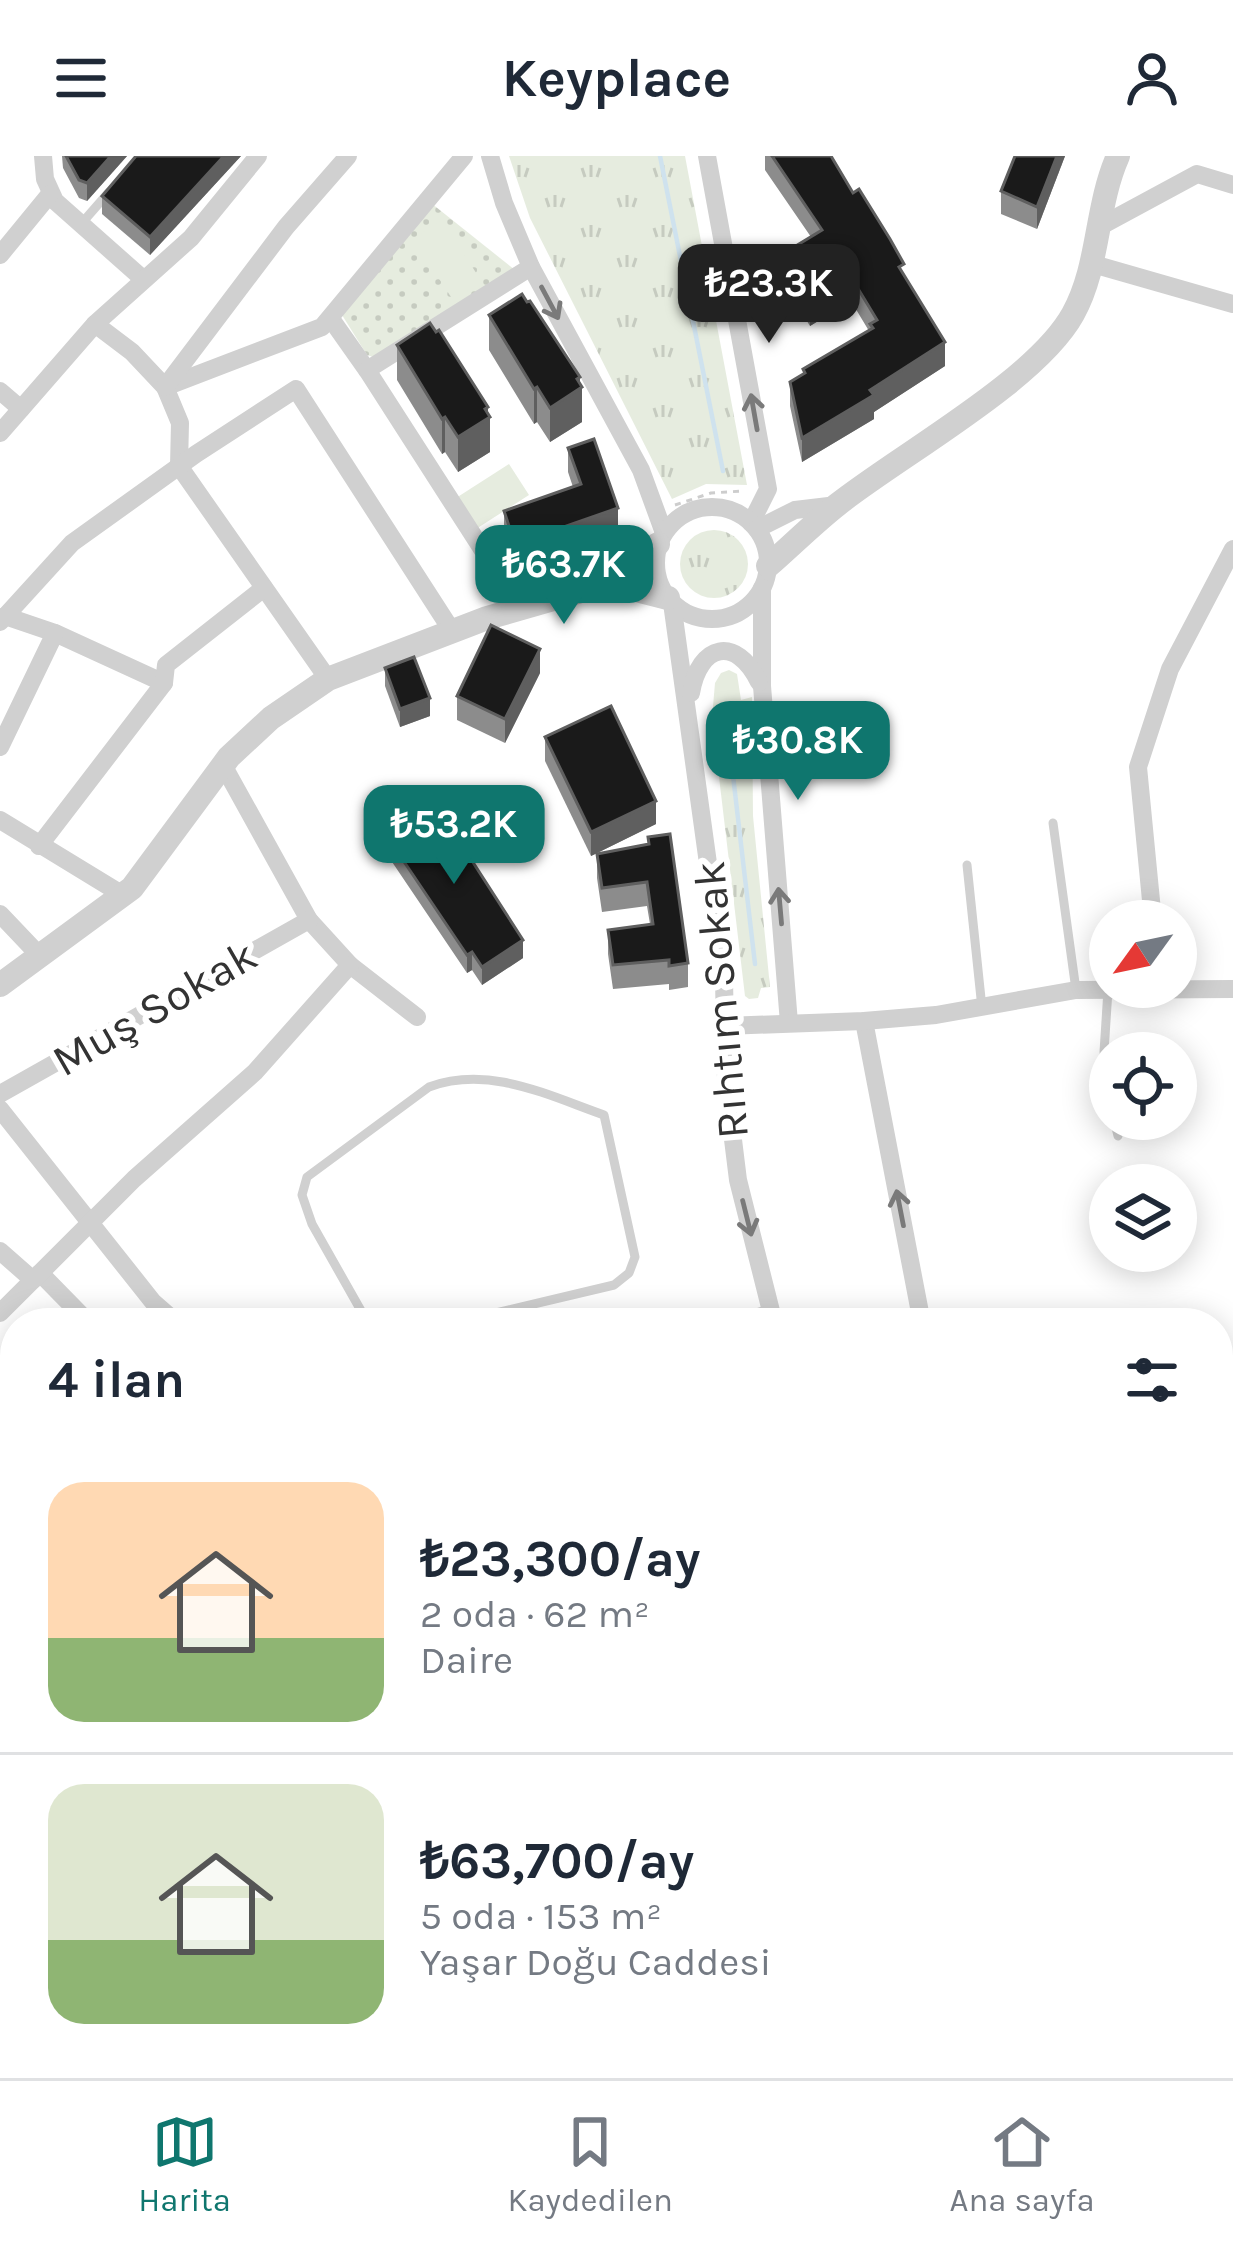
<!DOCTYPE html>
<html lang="tr">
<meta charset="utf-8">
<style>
:root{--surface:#fff;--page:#f2f2f3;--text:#1f2937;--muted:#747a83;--line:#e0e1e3;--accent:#0f766e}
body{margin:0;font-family:Karla,sans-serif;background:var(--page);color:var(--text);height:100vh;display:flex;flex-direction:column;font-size:45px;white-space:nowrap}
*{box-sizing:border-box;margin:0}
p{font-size:39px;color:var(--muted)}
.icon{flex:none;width:66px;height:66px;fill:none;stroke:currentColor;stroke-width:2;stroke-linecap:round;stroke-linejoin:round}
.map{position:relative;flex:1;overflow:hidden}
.side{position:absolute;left:0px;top:1152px;width:1233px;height:771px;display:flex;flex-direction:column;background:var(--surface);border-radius:48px 48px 0 0;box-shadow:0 6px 30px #0003}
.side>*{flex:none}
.needle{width:78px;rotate:237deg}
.controls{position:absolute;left:1089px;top:744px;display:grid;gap:24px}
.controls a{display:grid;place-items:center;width:108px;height:108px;border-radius:50%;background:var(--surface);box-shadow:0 6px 30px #0003;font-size:60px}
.price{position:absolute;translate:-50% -102px;padding:0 27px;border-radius:24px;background:var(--accent);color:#fff;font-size:39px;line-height:78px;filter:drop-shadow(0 3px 6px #0008)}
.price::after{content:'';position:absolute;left:50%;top:72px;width:36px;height:27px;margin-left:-18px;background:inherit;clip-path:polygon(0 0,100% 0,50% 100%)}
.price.current{background:#222;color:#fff}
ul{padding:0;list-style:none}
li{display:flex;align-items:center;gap:36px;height:300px;padding:0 48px}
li+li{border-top:3px solid var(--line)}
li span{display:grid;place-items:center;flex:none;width:336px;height:240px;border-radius:36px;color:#555}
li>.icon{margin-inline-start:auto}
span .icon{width:144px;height:144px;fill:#fffc;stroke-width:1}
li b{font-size:51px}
h2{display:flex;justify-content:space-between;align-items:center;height:144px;padding:0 48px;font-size:51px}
header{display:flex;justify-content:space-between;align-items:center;height:156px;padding:0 48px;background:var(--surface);font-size:54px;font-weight:700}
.menu{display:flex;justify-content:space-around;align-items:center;height:168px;border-top:3px solid var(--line);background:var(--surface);font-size:33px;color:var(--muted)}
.menu a{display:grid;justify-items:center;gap:6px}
.menu .current{color:var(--accent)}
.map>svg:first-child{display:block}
</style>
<header><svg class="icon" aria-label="menu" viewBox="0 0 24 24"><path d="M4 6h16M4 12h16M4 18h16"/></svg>Keyplace<svg class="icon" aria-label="person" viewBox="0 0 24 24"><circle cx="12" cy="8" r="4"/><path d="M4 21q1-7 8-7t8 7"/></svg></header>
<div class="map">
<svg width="1233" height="1922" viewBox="0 0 1233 1922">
<defs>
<pattern id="grass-tufts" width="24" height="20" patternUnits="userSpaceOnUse" patternTransform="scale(3)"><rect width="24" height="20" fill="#e6ecdf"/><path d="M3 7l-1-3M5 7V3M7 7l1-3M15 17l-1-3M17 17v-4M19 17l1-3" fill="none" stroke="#c6cbc0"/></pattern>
<pattern id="park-dots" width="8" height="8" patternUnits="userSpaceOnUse" patternTransform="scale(3)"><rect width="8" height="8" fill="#e6ecdf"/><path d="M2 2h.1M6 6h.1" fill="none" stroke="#c6cbc0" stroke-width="1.8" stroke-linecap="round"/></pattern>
</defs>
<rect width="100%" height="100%" fill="#fff"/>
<g fill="url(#grass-tufts)">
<polygon points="509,0 685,0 747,329 706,328 672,343 530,62"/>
<circle cx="714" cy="408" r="34"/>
<polygon points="729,514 737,518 741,544 752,541 753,660 770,831 761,832 758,842 749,843 745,840 712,562 715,527 721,517"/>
</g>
<polygon fill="url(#park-dots)" points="431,47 515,114 373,201 367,199 342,159"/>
<g fill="#e6ecdf">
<polygon points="442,64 482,126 453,144 413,83"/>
<polygon points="509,308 529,339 476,373 456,342"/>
</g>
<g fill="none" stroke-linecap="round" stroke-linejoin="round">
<g stroke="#cfe2ee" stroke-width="4.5">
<polyline points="660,0 723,315"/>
<polyline points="725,551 755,808"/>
</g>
<polyline stroke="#cdcdcd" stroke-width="3" stroke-dasharray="6 6" stroke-linecap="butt" points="675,349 711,337 743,335"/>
<g stroke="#d0d0d0" stroke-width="9">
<polyline points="81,68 109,36"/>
<polyline points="1053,667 1076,834"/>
<polyline points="967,709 982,852"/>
<polyline points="1108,834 1104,896 1110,939"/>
<polyline points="1114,963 1118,980"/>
<path d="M368,1167L312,1068L302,1039L307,1021L429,931C489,909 547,939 604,959L635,1101L629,1117L614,1129L496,1157L474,1167"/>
<polyline points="1218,1555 1233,1532"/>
<polyline points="1218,1586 1233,1597"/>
<polyline points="1218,1759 1233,1735"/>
<polyline points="1006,1908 1009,1922"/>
<polyline points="1231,1922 1233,1919"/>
</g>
<g stroke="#d0d0d0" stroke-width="18">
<polyline points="43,0 45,23 55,45 143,123"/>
<polyline points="490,0 504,47 531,111 641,314 664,377"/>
<polyline points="707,0 768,333 751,367"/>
<polyline points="1097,72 1197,18 1233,29"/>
<polyline points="0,99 50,38"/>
<polyline points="1093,108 1233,148"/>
<polyline points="331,163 367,214"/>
<polyline points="95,168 132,196 165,231 180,267 179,310 328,523"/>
<polyline points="165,231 322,171 464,0"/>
<polyline points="165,231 286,71 348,0"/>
<polyline points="0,235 21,253"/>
<polyline points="0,277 95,168 191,82 258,0"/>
<circle cx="712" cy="407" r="56"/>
<polyline points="757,373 795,354 837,349"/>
<polyline points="762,432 762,530 789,867"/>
<polyline points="672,447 724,823 726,927 738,1024 774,1167"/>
<polyline points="516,454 491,407 367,214 531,111"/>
<polyline points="5,460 55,477 164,527"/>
<polyline points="0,466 72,387 196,298 296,233 452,475"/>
<path d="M691,537C699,488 736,479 759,526"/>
<polyline points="0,591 55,477"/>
<polyline points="223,609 309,764 350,809 417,861"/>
<polyline points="0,664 123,739"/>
<polyline points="39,690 164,527 166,509 264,432"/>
<polyline points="0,758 39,799"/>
<polyline points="1153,765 1138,611 1170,513 1233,393"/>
<polyline points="864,865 922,1167"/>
<polyline points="725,870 864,865 936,859 1076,834 1233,833"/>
<polyline points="0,938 309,764"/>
<polyline points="0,953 153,1146 177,1167"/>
<polyline points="0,1095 33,1124"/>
<polyline points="40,1117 89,1167"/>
<polyline points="0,1157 134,1023 255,916 350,809"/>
<polyline points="740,1167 771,1157"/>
<polyline points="0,1250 15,1265"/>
<polyline points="0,1547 15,1559"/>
<polyline points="0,1604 15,1591"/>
<polyline points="0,1630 15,1650"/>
<polyline points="354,1919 379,1908"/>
<polyline points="10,1922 21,1908"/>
<polyline points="605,1922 632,1912 631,1908"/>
<polyline points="785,1922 824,1908"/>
<polyline points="881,1922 881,1908"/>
</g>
<g stroke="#d0d0d0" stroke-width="24">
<path d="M768,410C791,390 813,368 837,349C900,299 1036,225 1073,158C1100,109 1095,52 1118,0"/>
<polyline points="609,427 668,442"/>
<polyline points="0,829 132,732 229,601 271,562 328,523 487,462 609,427 658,388"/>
<polyline points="0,1788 15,1799"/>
<polyline points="169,1908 189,1922"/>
</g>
<g stroke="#ababab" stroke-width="30">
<polyline points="0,1432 15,1445"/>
<polyline points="329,1908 337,1922"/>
</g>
</g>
<g fill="#8c8c8c">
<polygon points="62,0 127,0 87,45 79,42 63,12"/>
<polygon points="136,0 241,0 150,99 102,58 102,40"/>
<polygon points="765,0 831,0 904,119 945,210 874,256 874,263 802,306 790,250 790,226 803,218 803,213 869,175 851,145 810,170 781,123 781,99 811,81 765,14"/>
<polygon points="1015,0 1065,0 1037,73 1001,58 1001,35"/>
<polygon points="489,159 580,228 582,266 550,286 537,266 534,268 489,194"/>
<polygon points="397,189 488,258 490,296 458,316 445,296 442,298 397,224"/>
<polygon points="568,292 618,376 515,412 504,379 504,355 573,331 568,316"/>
<polygon points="385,512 430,560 400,571 385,530"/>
<polygon points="540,517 505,587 457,564 457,540"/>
<polygon points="545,581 656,668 591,700 545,605"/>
<polygon points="384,676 523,802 482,829 472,814 467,817 384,694"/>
<polygon points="648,688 688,807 688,831 669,834 669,828 613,833 608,798 608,774 650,768 647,750 602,756 597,722 597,698"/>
<polygon points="1233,1895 1214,1922 1030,1922 1024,1908 1158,1908 1165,1913 1160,1908 1218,1908"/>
<polygon points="941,1908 983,1908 989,1922 946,1922"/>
</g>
<g fill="#5f5f5f">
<polygon points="111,0 127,0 87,45 87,27"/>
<polygon points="224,0 241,0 150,99 150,81"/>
<polygon points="1057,0 1065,0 1037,73 1037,51"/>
<polygon points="851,121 851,145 810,170 810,146"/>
<polygon points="945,186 945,210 874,256 874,263 802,306 802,282 870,234"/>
<polygon points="580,221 580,233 582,231 582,266 550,286 550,252"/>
<polygon points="537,231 537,266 534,268 534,233"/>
<polygon points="488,251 488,262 490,261 490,296 458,316 458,281"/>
<polygon points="445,261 445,296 442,298 442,263"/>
<polygon points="618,352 618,376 515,412 515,388"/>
<polygon points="540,493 540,517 505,587 505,563"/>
<polygon points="430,542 430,560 400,571 400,553"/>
<polygon points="656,645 656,668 591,700 591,676"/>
<polygon points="523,784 523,802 482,829 482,811"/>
<polygon points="472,796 472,814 467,817 467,799"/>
<polygon points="1233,1489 1233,1507 1218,1529 1218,1511"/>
<polygon points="1233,1682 1233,1700 1218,1722 1218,1704"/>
<polygon points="1233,1877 1233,1895 1214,1922 1202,1922 1212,1908 1218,1908 1218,1899"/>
</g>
<g fill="#1a1a1a" stroke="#5f5f5f" stroke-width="3">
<polygon points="66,0 111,0 87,27 79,24"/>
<polygon points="136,0 224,0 150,81 102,40"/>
<polygon points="772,0 831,0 853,37 859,33 890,83 904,108 899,111 945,186 870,234 874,239 802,282 790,226 805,217 803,213 873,172 870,168 877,164 851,121 810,146 781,99 822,74"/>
<polygon points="1015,0 1057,0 1037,51 1001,35"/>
<polygon points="522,138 527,146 530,145 580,221 577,223 582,231 550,252 537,231 534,233 489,159"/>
<polygon points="430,167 436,176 439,174 488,251 485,253 490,261 458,281 445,261 442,263 397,189"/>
<polygon points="594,283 618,352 515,388 504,355 581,328 568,292"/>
<polygon points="491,469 540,493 505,563 457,540"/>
<polygon points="414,501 430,542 400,553 385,512"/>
<polygon points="611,550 656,645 591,676 545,581"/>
<polygon points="428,648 460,698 465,694 523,784 482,811 472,796 467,799 384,676"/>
<polygon points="670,678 688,807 669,810 669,804 613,809 608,774 653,768 647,726 602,732 597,698 649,688 648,681"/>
<polygon points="1233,1401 1233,1489 1218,1511 1218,1402"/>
<polygon points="1223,1583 1233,1588 1233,1682 1218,1704 1218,1590"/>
<polygon points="1233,1762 1233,1877 1218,1899 1218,1783"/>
<polygon points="948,1908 983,1908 989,1922 953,1922"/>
<polygon points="1031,1908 1092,1908 1078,1910 1079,1922 1037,1922"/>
<polygon points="1102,1908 1158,1908 1165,1913 1170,1908 1212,1908 1202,1922 1112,1922 1111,1915"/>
</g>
<defs><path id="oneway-shaft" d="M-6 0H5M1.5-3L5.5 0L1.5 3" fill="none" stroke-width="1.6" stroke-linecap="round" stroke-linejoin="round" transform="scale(3)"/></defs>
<g stroke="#7a7a7a">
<use href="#oneway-shaft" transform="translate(550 147) rotate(62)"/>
<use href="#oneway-shaft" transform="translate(754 256) rotate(-100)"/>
<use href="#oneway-shaft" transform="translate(780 750) rotate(-95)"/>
<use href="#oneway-shaft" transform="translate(900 1052) rotate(-101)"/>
<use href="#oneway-shaft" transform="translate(747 1062) rotate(76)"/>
</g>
<g text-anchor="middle" stroke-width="12" stroke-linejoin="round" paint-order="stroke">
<g font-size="45" fill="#333" stroke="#fff">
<text transform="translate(720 844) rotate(-95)" y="16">Rıhtım Sokak</text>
<text transform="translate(154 851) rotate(-30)" y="16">Muş Sokak</text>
</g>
</g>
</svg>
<div class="controls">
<a><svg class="needle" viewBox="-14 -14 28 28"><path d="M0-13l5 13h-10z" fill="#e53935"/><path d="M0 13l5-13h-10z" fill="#747a83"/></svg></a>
<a><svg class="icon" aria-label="locate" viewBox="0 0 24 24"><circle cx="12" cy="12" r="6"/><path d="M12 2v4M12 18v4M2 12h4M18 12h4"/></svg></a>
<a><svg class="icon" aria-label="layers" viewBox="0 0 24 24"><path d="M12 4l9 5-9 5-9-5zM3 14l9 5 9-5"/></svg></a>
</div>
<b class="price current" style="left:769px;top:190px">₺23.3K</b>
<b class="price" style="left:564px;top:471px">₺63.7K</b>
<b class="price" style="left:798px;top:647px">₺30.8K</b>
<b class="price" style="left:454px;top:731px">₺53.2K</b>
<section class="side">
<h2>4 ilan<svg class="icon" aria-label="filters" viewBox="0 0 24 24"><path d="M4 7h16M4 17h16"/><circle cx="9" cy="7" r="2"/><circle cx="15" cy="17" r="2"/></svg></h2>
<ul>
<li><span style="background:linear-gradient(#ffd9b3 65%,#8fb573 0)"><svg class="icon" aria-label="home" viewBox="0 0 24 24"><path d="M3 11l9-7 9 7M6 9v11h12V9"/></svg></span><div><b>₺23,300/ay</b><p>2 oda · 62 m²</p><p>Daire</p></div></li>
<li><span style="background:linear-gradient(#dfe7d0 65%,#8fb573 0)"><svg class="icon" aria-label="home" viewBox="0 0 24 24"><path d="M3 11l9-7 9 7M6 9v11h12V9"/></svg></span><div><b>₺63,700/ay</b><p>5 oda · 153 m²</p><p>Yaşar Doğu Caddesi</p></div></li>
</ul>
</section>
</div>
<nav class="menu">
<a class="current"><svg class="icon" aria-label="map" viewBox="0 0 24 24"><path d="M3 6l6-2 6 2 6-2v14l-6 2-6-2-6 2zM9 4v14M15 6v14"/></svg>Harita</a>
<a><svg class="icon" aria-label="saved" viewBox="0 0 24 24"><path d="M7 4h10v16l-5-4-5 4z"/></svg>Kaydedilen</a>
<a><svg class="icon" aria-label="home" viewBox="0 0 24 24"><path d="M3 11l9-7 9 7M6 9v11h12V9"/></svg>Ana sayfa</a>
</nav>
